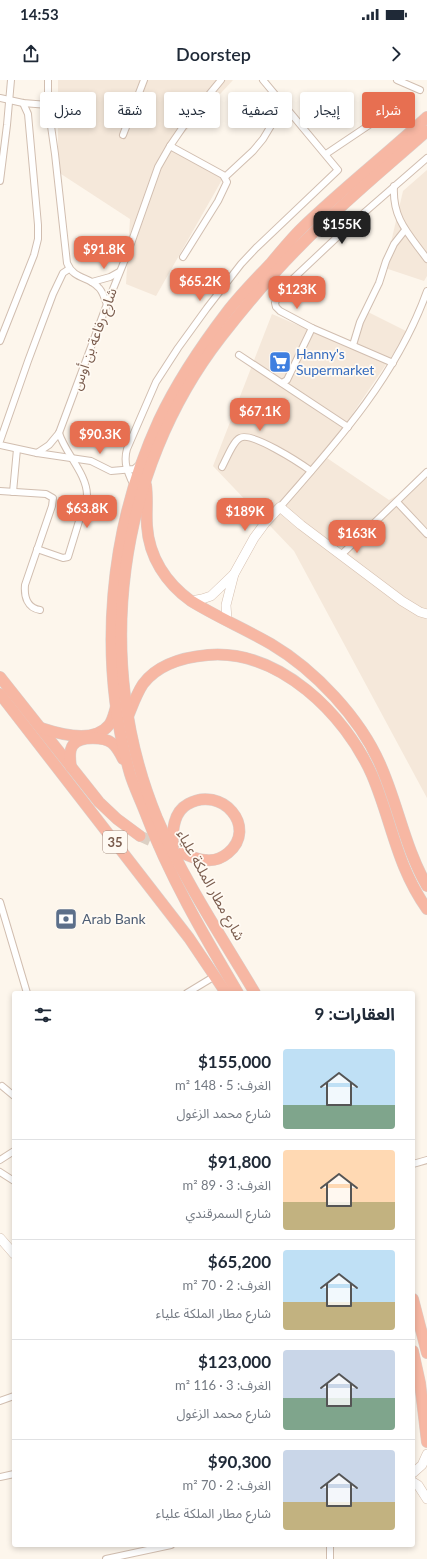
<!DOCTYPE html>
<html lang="ar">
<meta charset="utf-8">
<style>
:root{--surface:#fff;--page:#f6f6f7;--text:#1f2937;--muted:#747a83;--line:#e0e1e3;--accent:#e76f51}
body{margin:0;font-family:Lato,"Noto Sans Arabic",sans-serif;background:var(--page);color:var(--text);direction:rtl;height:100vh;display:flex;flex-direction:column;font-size:15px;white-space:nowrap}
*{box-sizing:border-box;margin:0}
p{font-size:13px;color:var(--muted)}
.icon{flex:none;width:22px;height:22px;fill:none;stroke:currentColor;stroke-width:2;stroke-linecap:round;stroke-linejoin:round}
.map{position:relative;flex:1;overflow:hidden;direction:ltr}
.drawer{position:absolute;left:12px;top:911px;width:403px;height:556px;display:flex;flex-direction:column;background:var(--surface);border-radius:4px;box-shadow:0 2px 6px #0003;direction:rtl}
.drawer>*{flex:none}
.guide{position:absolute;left:12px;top:12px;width:403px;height:36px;direction:rtl;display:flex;gap:8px}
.price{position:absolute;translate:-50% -34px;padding:0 9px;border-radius:8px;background:var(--accent);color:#fff;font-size:13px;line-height:26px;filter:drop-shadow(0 1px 2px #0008)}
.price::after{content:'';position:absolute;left:50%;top:24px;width:12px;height:9px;margin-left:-6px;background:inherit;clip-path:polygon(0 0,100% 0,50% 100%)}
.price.current{background:#222;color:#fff}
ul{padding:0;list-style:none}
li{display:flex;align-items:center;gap:12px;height:100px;padding:0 20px}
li+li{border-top:1px solid var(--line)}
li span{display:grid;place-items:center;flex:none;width:112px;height:80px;border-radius:4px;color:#555}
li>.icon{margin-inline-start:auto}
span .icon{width:48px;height:48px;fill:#fffc;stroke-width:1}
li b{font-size:17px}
h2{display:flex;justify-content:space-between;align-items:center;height:48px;padding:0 20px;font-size:17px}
.tag{padding:0 14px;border-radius:4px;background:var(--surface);box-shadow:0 2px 6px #0003;font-size:14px;line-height:36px}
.tag.current{background:var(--accent);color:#fff}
.status{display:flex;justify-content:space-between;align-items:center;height:28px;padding:0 20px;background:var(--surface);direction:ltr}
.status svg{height:11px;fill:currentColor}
header{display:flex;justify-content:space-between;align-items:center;height:52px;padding:0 20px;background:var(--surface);font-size:18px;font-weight:600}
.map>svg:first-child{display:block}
</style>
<div class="status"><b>14:53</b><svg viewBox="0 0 49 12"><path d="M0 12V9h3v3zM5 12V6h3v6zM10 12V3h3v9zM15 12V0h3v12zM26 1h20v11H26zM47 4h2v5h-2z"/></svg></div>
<header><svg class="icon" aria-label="forward" viewBox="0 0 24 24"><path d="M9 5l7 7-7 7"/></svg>Doorstep<svg class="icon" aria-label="share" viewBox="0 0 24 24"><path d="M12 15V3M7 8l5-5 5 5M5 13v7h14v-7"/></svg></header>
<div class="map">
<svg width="427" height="1479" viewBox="0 0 427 1479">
<rect width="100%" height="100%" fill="#fdf6ec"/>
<g fill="#f5e8da">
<polygon points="58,0 233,0 171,67 223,98 156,216 126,204 130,139 58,92"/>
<polygon points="427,90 427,196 424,201 385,188 403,111"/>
<polygon points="366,231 408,252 324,376 389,420 427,398 427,718 294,471 213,386 272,234 351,268"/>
</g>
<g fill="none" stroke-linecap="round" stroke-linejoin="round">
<polyline stroke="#dcd0c4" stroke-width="11" stroke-dasharray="11 5.5" stroke-linecap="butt" points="140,756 163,766"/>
<g stroke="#d1beb0" stroke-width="8">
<g id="street">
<path d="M48,0V25L55,74L67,183C74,200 88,196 98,207C103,211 104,218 107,224"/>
<polyline points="397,0 420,10"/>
<polyline points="0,18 23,23 48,25"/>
<polyline points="123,55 144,0"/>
<polyline points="170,66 223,95 227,102 218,121 183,177"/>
<polyline points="326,74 387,33"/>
<polyline points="225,97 253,71 263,59 284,24"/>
<polyline points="0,101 7,45 11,0"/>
<path d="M394,106C392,139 409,154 427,179"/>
<polyline points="92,202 110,197 119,192"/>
<polyline points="0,261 34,175 38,159 38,145 28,34 23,23"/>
<polyline points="353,265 360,242 379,203 386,181 394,164 405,150"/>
<polyline points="239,275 348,347"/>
<polyline points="393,283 312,248 280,231 276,227 275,223 280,211 350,145 427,78"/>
<polyline points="282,303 287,300 312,248"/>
<polyline points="0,361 28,281 53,214 63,193 69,189"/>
<polyline points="0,365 37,373 91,381 111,391 134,389 140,384"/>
<polyline points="37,373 49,365 59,353 107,224 128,172 158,87 170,66 185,44 221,0"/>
<path d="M222,387C226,380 233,361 240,358C251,351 300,383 311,391"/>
<path d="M134,406C128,393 123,383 127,369L156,302L178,268L207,228L241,184L256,168L338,90L263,0"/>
<path d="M0,411L46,414L53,418L52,426L25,505C24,516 27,528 40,530"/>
<polyline points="13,412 17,369"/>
<polyline points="397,422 427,454"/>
<path d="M280,427C338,361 397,295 427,211"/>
<path d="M37,469L63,478L68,477L87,415C87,394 65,373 59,353"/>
<polyline points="341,475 427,392"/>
<polyline points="0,822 27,913"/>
<polyline points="187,913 215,896"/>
<polyline points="2,1006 14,1016"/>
<polyline points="0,1080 14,1071"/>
<polyline points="413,1084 427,1080"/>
<polyline points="0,1092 14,1101"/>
<polyline points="0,1321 14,1316"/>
<polyline points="0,1397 14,1394"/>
<polyline points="106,1479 171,1465"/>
<polyline points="330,1479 330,1465"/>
</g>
</g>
<g stroke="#d6c0b0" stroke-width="10">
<g id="secondary">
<polyline points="191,521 202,519 211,516 234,494"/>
<polyline points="227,540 226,525 234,494 254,458 265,443 280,427 301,445 402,521 420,532 427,534"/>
<polyline points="0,1158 14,1174"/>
<polyline points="413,1393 422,1385 427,1374"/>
<polyline points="413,1402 418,1405 427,1419"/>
</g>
</g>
<g stroke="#dad1cd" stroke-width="12">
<g id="highway">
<path d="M146,405C148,419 146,432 147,446C149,477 166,503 191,521C217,537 245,549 271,564C315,590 360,638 380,684C398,724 405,768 427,806"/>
<polyline points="0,597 99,722 117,739 140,756"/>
<polyline points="0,614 189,858 226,913"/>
<path d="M129,634C133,624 137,613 143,604C158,584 185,577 208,575C279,569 345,634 372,695C392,742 396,785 427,829"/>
<path d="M41,648C59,654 94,664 109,645C113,640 114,633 116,627"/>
<path d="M71,687C70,680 69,670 73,665C80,656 104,657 112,663C117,667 120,673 123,679"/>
<path d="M173,767C172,751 173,732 188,724C221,705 259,747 228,773C222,778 214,781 206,780C197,780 190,776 182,773"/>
<path d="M238,913C203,854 169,796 145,732C140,719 134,707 130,694C97,578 109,449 159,340C177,302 201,266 227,232C240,215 256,199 271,183C281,171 291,159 301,149C341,110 386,75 427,37"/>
<path d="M255,913C221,856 183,799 157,738C92,581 117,391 221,257C246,225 272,194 300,166C340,125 384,89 427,51"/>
<polyline points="413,1219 427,1273"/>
<polyline points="413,1271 420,1303 427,1362"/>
</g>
</g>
<use href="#street" stroke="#fff" stroke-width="6"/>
<use href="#secondary" stroke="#fff" stroke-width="9"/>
<use href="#highway" stroke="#f7b7a3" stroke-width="11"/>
</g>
<defs>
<g id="supermarket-square" transform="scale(1.15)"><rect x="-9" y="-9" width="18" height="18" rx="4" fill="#3f7fe0" stroke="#fffaf3"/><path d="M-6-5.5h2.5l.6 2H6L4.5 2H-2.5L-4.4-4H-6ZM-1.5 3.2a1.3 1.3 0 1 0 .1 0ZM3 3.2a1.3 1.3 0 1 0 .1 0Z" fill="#fff"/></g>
<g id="bank-square" transform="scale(1.15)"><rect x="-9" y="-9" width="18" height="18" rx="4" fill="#5c6f8a" stroke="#fffaf3"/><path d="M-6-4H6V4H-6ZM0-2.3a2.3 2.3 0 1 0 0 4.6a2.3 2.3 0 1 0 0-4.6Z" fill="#fff"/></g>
</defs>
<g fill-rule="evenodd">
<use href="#supermarket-square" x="280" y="282"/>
<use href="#bank-square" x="66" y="839"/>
</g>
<g text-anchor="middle" stroke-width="3.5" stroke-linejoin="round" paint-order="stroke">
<rect fill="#fffaf3" stroke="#a28b7f" stroke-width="1" x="103" y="751" width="24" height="22" rx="3"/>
<g font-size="13" font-weight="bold" fill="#7a5c4d">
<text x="115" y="767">35</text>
</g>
<g font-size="14" fill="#7a5c4d" stroke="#fffaf3">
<text transform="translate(94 259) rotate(-70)" y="5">شارع رفاعة بن أوس</text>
<text transform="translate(211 805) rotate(61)" y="5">شارع مطار الملكة علياء</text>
</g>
<g font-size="14" fill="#366cbe" stroke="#fffaf3" text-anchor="start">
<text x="296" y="279">Hanny's<tspan x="296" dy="16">Supermarket</tspan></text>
</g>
<g font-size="14" fill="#4e5e75" stroke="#fffaf3" text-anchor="start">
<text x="82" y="844">Arab Bank</text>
</g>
</g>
</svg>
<b class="price current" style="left:342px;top:165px">$155K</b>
<b class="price" style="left:104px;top:190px">$91.8K</b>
<b class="price" style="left:200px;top:222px">$65.2K</b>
<b class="price" style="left:297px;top:230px">$123K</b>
<b class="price" style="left:260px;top:352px">$67.1K</b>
<b class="price" style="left:100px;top:375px">$90.3K</b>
<b class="price" style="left:87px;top:449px">$63.8K</b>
<b class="price" style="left:245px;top:452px">$189K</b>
<b class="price" style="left:357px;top:474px">$163K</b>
<div class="guide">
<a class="tag current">شراء</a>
<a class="tag">إيجار</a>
<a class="tag">تصفية</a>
<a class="tag">جديد</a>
<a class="tag">شقة</a>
<a class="tag">منزل</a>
</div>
<section class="drawer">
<h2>العقارات: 9<svg class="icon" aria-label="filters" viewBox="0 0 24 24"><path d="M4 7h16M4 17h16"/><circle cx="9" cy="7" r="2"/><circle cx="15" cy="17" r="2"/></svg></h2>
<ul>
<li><span style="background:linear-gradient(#bfe0f5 70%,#7fa58c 0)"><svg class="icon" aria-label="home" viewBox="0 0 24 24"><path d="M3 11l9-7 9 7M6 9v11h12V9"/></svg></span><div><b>$155,000</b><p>الغرف: 5 · 148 m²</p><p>شارع محمد الزغول</p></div></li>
<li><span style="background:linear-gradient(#ffd9b3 65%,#c2b280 0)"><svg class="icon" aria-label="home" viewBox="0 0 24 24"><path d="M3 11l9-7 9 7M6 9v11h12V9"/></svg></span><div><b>$91,800</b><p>الغرف: 3 · 89 m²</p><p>شارع السمرقندي</p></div></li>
<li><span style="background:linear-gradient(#bfe0f5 65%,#c2b280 0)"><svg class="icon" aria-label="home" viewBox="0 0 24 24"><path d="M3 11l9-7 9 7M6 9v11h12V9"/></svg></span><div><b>$65,200</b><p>الغرف: 2 · 70 m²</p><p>شارع مطار الملكة علياء</p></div></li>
<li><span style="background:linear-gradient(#c9d6e8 60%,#7fa58c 0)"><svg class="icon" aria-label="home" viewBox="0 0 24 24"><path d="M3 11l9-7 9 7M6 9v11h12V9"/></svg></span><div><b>$123,000</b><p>الغرف: 3 · 116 m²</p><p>شارع محمد الزغول</p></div></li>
<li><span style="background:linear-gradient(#c9d6e8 65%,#c2b280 0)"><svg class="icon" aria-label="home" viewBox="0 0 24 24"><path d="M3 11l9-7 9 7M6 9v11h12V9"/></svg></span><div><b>$90,300</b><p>الغرف: 2 · 70 m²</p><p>شارع مطار الملكة علياء</p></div></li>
</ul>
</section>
</div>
